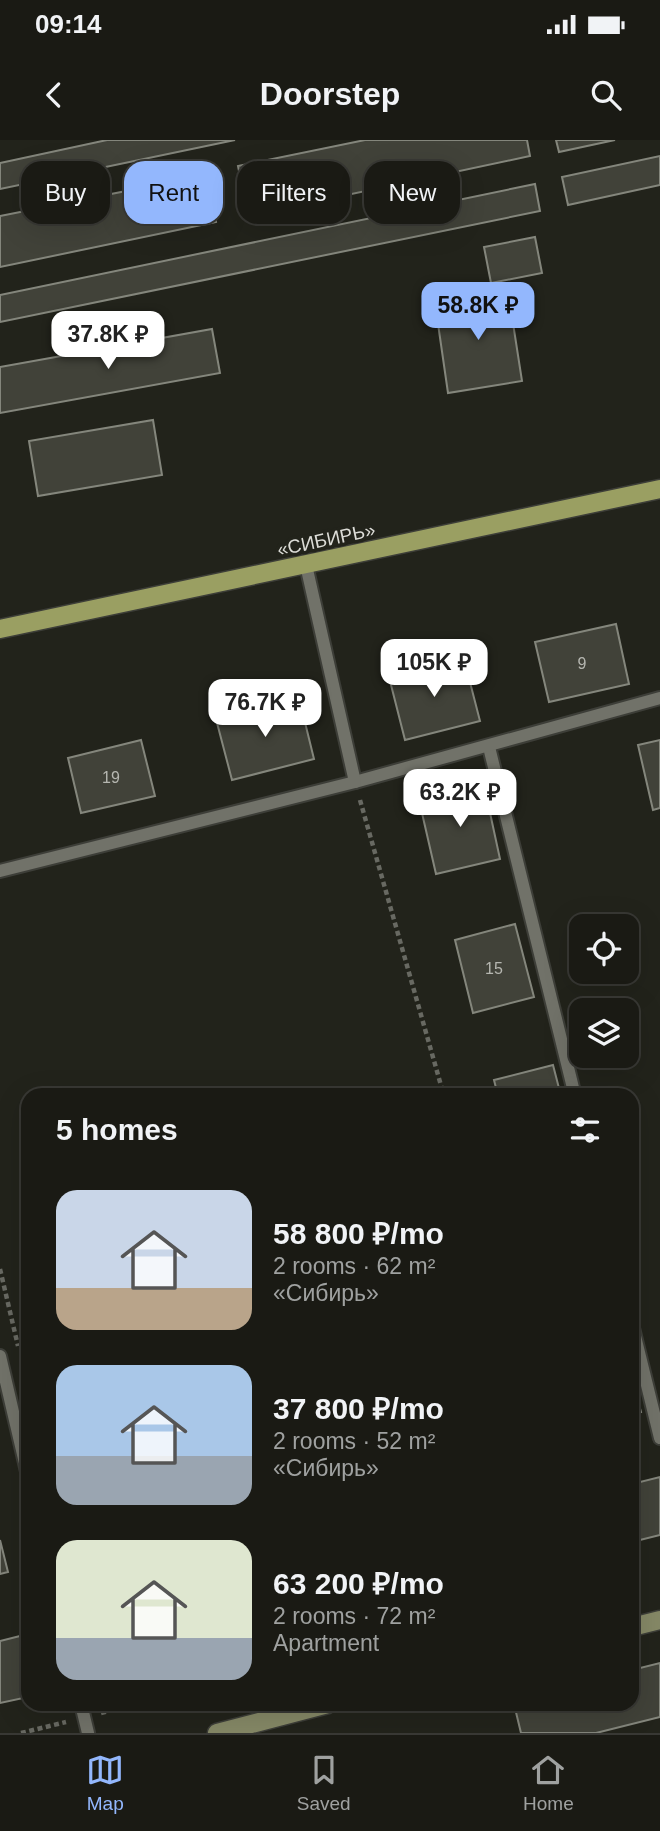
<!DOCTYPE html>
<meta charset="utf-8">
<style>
:root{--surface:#1a1a14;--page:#23231d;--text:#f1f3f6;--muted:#9fa1a0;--line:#383834;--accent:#93b7fd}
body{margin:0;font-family:Arial,sans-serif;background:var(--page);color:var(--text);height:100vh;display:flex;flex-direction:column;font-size:26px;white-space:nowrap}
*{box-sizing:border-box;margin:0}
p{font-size:23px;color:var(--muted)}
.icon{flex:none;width:38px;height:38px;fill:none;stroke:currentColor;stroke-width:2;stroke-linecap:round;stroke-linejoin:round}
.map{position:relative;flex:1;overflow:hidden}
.sheet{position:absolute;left:21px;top:948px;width:618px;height:623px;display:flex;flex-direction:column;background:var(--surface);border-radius:21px;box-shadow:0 7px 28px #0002,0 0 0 2px var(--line)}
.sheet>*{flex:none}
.guide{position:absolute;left:21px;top:21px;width:620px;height:63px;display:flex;gap:14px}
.fabs{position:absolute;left:569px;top:774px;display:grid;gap:14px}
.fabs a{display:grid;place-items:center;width:70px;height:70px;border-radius:14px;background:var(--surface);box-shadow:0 7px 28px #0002,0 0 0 2px var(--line);font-size:35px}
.price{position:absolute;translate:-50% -60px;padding:0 16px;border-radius:14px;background:#fff;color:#222;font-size:23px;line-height:46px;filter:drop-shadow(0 2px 4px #0008)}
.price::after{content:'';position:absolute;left:50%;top:42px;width:21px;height:16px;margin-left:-10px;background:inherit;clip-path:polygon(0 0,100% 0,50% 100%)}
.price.selected{background:var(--accent);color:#111}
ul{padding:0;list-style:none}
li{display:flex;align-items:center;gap:21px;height:175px;padding:0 35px}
li span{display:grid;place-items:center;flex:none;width:196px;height:140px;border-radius:21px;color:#555}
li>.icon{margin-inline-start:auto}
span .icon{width:84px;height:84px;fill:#fffc;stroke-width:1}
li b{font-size:30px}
h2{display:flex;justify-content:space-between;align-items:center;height:84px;padding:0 35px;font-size:30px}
.pill{padding:0 24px;border-radius:21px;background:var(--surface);box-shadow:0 7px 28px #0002,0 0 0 2px var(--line);font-size:24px;line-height:63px}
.pill.selected{background:var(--accent);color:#111}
.status{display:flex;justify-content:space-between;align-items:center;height:49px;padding:0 35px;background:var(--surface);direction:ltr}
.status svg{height:19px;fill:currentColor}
header{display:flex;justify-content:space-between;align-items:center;height:91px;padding:0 35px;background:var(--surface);font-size:32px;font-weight:700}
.tab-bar{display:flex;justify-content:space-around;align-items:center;height:98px;border-top:2px solid var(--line);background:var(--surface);font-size:19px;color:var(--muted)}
.tab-bar a{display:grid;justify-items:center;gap:4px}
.tab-bar .selected{color:var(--accent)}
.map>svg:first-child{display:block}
</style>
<div class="status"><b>09:14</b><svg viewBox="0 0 49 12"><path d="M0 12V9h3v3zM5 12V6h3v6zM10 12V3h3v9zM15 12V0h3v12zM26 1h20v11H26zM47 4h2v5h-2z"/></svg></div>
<header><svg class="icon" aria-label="back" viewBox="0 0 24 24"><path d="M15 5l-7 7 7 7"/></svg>Doorstep<svg class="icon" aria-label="search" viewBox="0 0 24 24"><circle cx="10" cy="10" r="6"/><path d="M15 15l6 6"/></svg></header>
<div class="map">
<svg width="660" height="1593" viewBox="0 0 660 1593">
<rect width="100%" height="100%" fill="#22231b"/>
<g fill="#414239" stroke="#84867c" stroke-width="2">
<polygon points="107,0 235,0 0,49 0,23"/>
<polygon points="365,0 527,0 530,16 248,76 238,26"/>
<polygon points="556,0 615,0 559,12"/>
<polygon points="660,16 660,45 568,65 562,37"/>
<polygon points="207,35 216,82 0,127 0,76"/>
<polygon points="535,44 540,71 0,182 0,155"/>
<polygon points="535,97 542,133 491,143 484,107"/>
<polygon points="508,151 522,241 448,253 435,163"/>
<polygon points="212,189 220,233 0,273 0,227"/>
<polygon points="153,280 162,335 38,356 29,301"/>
<polygon points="616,484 629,544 549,562 535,502"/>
<polygon points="464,519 480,581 405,600 389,537"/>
<polygon points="299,558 314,619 232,640 216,579"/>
<polygon points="141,600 155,656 81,673 68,618"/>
<polygon points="660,600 660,668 653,670 638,605"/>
<polygon points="484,645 500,719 436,734 419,660"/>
<polygon points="515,784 534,857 473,873 455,800"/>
<polygon points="553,925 561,956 498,956 494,940"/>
<polygon points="632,1238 641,1272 632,1275"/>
<polygon points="660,1337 660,1395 632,1402 632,1344"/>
<polygon points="0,1400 8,1432 0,1434"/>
<polygon points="24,1495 28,1513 28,1557 0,1563 0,1501"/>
<polygon points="660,1523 660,1577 596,1593 521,1593 514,1564 632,1564 632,1530"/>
</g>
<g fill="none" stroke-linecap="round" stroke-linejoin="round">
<g stroke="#3d3e38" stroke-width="16">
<g id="lane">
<polyline points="489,607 575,956"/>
<polyline points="355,642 660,558"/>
<polyline points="0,731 355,642 306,425"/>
<polyline points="632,1184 660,1298"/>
<polyline points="0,1216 28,1336"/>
<polyline points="81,1564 88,1593"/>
</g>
</g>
<g stroke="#3d3e38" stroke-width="21">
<g id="secondary">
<polyline points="632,1487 660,1480"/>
<polyline points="217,1593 328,1564"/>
</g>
</g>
<g stroke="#3d3e38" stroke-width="21">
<polyline id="primary" points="0,489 660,349"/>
</g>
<g stroke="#686962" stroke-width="4.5" stroke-dasharray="5 3.5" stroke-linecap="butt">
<polyline points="360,660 444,956"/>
<polyline points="0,1129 18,1206"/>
<polyline points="101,1573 135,1564"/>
<polyline points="21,1593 66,1582"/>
</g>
<use href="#lane" stroke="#717269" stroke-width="12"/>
<use href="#secondary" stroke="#858866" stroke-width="18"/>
<use href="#primary" stroke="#9a9f62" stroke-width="18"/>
</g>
<g text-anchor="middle" stroke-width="7" stroke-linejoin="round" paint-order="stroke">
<g font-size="16" fill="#b5b6b0">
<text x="582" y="529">9</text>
<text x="111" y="643">19</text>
<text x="494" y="834">15</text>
</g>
<g font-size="19" fill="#dcdcd7" stroke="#22231b">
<text transform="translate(326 399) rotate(-12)" y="7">«СИБИРЬ»</text>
</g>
</g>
</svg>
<div class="fabs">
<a><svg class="icon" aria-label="locate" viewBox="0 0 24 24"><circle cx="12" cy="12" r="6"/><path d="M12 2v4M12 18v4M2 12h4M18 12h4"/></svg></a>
<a><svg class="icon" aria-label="layers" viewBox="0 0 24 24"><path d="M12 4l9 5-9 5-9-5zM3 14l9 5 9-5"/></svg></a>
</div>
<b class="price selected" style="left:478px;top:202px">58.8K ₽</b>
<b class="price" style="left:108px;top:231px">37.8K ₽</b>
<b class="price" style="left:434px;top:559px">105K ₽</b>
<b class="price" style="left:265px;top:599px">76.7K ₽</b>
<b class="price" style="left:460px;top:689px">63.2K ₽</b>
<div class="guide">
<a class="pill">Buy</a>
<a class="pill selected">Rent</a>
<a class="pill">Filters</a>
<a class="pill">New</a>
</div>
<section class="sheet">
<h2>5 homes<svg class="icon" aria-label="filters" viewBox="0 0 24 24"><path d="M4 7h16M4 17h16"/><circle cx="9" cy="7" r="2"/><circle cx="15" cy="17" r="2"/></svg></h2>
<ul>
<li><span style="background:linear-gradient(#c9d6e8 70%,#b9a48a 0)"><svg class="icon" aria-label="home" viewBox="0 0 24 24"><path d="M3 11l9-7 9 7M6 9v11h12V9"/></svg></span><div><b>58 800 ₽/mo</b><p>2 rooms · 62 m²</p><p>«Сибирь»</p></div></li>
<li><span style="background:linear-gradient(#a9c7e8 65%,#9aa5b1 0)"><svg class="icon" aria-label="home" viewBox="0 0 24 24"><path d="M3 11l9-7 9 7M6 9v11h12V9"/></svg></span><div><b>37 800 ₽/mo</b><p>2 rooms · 52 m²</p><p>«Сибирь»</p></div></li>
<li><span style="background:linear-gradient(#dfe7d0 70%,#9aa5b1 0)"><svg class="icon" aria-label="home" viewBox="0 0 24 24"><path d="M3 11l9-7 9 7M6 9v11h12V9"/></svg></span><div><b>63 200 ₽/mo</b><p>2 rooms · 72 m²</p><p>Apartment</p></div></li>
</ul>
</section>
</div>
<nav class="tab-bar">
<a class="selected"><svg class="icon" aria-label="map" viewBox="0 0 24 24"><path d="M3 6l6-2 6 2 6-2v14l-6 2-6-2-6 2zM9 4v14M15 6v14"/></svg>Map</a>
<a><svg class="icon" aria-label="saved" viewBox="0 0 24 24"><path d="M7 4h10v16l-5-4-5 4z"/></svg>Saved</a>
<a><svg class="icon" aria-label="home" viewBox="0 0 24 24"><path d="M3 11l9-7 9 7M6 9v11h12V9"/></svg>Home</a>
</nav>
